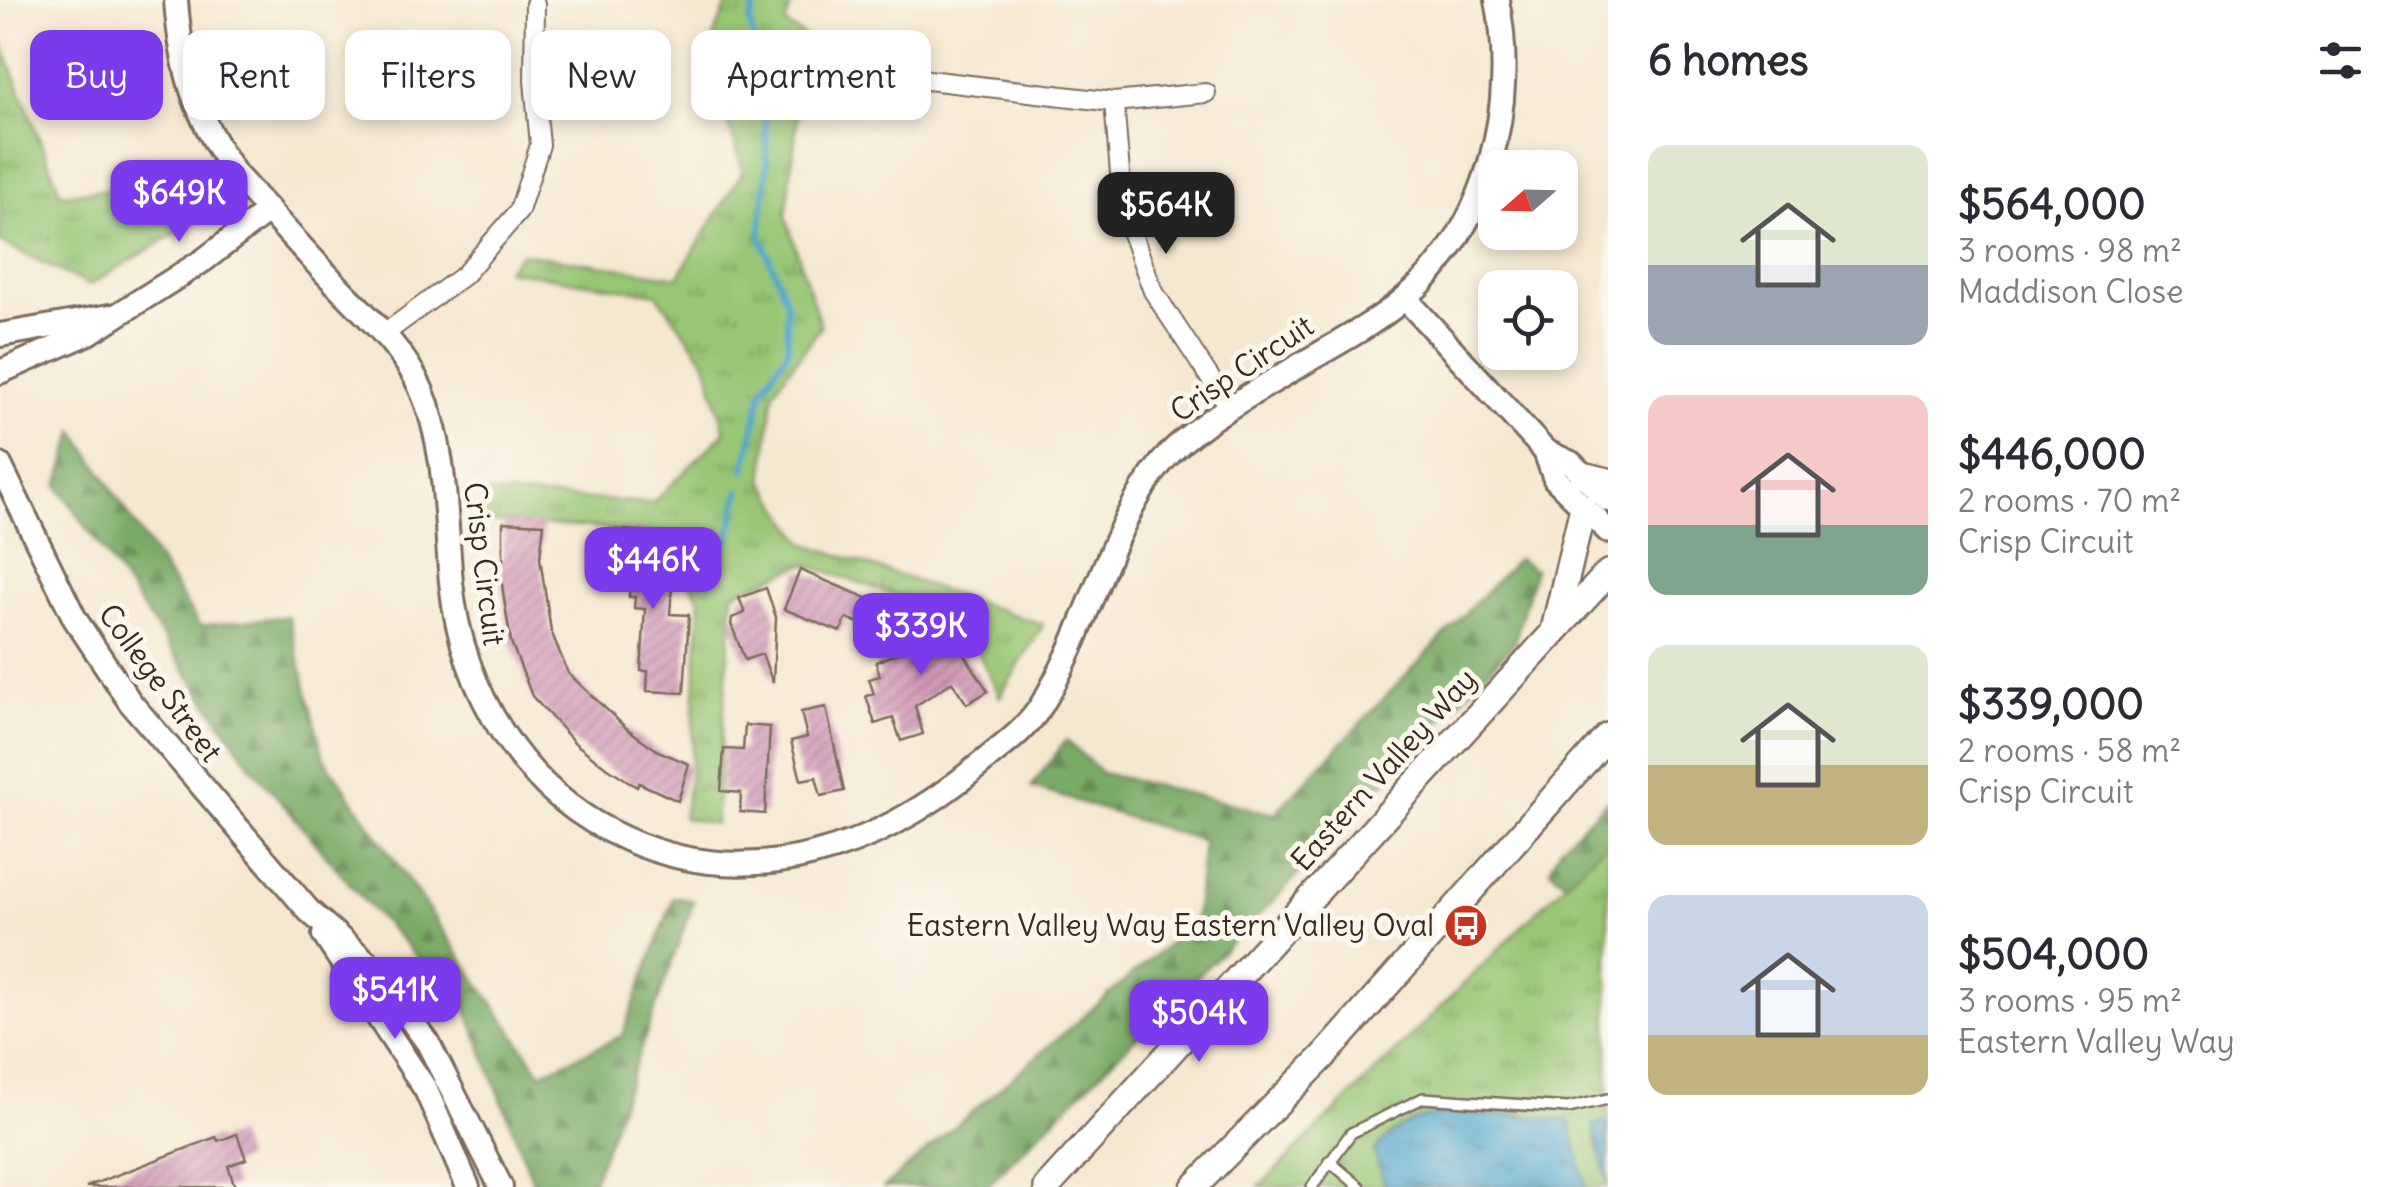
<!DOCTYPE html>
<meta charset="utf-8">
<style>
:root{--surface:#fff;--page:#f2f2f3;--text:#2b2b33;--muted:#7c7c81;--accent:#7c3aed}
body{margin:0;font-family:Delius,sans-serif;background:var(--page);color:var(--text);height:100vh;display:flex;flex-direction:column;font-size:38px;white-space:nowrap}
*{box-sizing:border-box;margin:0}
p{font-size:32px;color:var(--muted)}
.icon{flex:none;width:55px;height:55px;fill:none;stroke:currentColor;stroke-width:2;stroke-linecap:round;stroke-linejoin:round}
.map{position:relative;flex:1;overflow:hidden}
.details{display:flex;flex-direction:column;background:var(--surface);width:800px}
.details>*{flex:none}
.guide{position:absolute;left:30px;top:30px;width:950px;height:90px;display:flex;gap:20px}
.needle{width:65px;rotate:250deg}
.controls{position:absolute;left:1478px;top:150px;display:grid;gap:20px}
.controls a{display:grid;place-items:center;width:100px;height:100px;border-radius:20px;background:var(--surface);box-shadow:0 5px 15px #0003;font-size:50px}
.price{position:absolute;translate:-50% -85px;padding:0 22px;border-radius:20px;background:var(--accent);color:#fff;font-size:32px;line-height:65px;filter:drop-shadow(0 2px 5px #0008)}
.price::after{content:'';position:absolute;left:50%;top:60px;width:30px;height:22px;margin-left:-15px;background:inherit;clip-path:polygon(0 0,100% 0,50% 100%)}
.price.current{background:#222;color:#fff}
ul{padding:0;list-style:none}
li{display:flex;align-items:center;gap:30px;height:250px;padding:0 40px}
li span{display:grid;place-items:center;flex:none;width:280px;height:200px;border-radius:20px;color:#555}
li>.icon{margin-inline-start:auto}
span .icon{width:120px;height:120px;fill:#fffc;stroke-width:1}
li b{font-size:42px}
h2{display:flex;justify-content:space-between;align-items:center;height:120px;padding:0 40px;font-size:42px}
.tag{padding:0 35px;border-radius:20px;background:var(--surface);box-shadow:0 5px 15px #0003;font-size:35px;line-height:90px}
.tag.current{background:var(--accent);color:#fff}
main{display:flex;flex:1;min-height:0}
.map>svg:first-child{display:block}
</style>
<main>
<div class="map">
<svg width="1608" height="1187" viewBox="0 0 1608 1187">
<defs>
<pattern id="forest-firs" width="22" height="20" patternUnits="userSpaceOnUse" patternTransform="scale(2.5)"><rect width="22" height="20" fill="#7aab66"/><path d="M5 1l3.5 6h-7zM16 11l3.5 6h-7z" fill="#658b53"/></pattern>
<pattern id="park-tufts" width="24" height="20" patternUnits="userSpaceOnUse" patternTransform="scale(2.5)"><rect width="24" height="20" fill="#98c674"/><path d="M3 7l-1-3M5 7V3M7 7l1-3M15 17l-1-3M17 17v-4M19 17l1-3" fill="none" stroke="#7da15f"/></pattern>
<pattern id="water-ripples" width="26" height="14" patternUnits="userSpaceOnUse" patternTransform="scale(2.5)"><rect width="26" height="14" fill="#51a6cd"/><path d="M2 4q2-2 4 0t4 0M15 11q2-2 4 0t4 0" fill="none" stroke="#4487a6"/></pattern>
<pattern id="building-hatch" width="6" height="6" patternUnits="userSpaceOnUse" patternTransform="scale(2.5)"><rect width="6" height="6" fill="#d39ab9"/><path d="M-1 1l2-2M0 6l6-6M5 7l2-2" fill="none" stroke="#ac7e96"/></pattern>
</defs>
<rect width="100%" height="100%" fill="#fbf7ec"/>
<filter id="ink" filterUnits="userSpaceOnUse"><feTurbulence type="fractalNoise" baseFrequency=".01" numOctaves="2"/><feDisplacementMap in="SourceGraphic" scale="20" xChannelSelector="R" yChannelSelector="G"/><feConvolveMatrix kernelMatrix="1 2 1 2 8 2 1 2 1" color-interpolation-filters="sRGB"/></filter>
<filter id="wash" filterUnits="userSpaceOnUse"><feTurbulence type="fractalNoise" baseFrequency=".0048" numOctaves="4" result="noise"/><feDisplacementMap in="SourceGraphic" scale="40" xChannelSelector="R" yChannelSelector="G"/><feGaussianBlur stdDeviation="2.25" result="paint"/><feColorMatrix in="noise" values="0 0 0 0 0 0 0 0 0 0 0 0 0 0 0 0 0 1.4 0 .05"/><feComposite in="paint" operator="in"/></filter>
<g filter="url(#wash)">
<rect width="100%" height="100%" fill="#f5e8d1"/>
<g fill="url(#forest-firs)" stroke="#5a6a42" stroke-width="2.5">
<polygon points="75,431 200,626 288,616 324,758 541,1073 622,1036 674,897 694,901 591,1187 535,1187 467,1010 365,902 252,767 58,486"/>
<polygon points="1517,559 1535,569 1514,643 1284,890 986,1187 884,1187 1195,921 1203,841 1031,787 1066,740 1102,773 1274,814"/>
<polygon points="1608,800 1608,923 1550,869 1560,847"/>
</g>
<g fill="url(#park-tufts)" stroke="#6a7849" stroke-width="2.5">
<polygon points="729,0 793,0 785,24 836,57 842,80 798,112 786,217 821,327 774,390 763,480 804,543 1043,625 1000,697 961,618 805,564 733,593 715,824 683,818 691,767 700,599 656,532 483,521 482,493 653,503 725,432 706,362 657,294 506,270 522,253 678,277 743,171 707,53"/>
<polygon points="0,38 61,194 196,181 203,195 200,219 89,285 0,242"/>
<polygon points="1608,841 1608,1187 1259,1187"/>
</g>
<g fill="url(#water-ripples)" stroke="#466876" stroke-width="2.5">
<path d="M1519,1115L1570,1121L1586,1187H1385L1374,1152C1412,1102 1462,1115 1519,1115Z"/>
<polygon points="1608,1121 1608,1184 1593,1125"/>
</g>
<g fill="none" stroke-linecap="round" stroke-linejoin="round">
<g stroke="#51a6cd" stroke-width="6">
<polyline points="745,469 763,388 788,350 786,300 760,234 767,166 765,108 750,21 758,0"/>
<polyline points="728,542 740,490"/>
</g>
</g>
<g id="blocks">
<g fill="url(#building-hatch)">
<polygon points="503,522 544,524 540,558 551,631 568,673 626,728 658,751 689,764 678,801 639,783 637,787 602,764 576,744 532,696 511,642 504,599 499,560 503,560"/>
<polygon points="609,529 652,532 649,575 673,576 670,614 689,615 684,693 647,691 648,671 641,671 645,609 634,608 635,597 629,597 630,574 613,573 614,553 607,553"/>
<polygon points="800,570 881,604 886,610 878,631 847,618 840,632 784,609"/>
<polygon points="766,588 776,617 773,683 762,654 745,660 731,624 732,618 745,613 739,598"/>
<polygon points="939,615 988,691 967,704 952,682 915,706 923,734 901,741 893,718 875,724 866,696 874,694 869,679 880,676 876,662 914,646 905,642"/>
<polygon points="826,707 844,791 821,796 816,777 801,780 791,741 807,737 801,712"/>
<polygon points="745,725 770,727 765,814 740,812 741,793 721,791 724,749 743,750"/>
<polygon points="237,1134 246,1159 228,1166 235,1187 86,1187 216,1137 218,1141"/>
</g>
</g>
</g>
<g filter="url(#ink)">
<use href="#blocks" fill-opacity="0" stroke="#7c6c5d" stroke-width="2.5"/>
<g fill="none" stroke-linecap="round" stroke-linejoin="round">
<g stroke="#7c6c5d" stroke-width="14">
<g id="service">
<polyline points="1329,1161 1360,1187"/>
<polyline points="1312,1187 1351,1133 1423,1098 1568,1108 1608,1099"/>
</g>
</g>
<g stroke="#7c6c5d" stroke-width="22">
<g id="minor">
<polyline points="880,63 928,80 1114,102 1206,93"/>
<polyline points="1114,102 1123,209 1153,291 1229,407"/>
<polyline points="384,334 464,275 519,211 540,145 534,81 535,4"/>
</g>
</g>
<g stroke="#7c6c5d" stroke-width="28">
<g id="tertiary">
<path d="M176,0C181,71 195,116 236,175C268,210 299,245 331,279C363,313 402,346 421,389C447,448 445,518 451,582C462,691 522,793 626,839C751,895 879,849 978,766C1000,748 1026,730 1041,706C1088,631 1108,528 1162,462C1193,425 1244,399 1285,374C1324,350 1370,328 1405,298C1489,228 1518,103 1497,0"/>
<polyline points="1405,298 1545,451 1571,463 1608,500"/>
<polyline points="0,335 110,316"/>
<polyline points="0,372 89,333 204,260 269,210"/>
<polyline points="1545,451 1555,479 1608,531"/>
<polyline points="0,465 75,619 130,702 309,911 369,964 428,1043 501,1187"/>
<polyline points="324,935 426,1090 468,1187"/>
</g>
</g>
<g stroke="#7c6c5d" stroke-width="30">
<g id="secondary">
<polyline points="1582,475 1608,481"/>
<polyline points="1554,630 1583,507"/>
<polyline points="1047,1187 1608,573"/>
<polyline points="1194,1187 1324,1056 1608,736"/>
</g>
</g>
<use href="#service" stroke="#fff" stroke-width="9"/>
<use href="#minor" stroke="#fff" stroke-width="18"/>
<use href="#tertiary" stroke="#fff" stroke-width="22"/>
<use href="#secondary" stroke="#fff" stroke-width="25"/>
</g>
</g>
<defs>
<g id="bus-disc" transform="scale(2.25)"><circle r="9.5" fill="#c8321e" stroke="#fbf7ec"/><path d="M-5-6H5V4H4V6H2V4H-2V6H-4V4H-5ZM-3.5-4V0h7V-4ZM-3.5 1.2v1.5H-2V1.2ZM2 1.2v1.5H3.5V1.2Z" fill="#fff"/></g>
</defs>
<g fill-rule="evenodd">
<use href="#bus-disc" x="1466" y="926"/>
</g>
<g text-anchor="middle" stroke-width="10" stroke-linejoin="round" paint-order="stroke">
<g font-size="30" fill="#3b2a1e" stroke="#fbf7ec">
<text transform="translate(1242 369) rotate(-34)" y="10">Crisp Circuit</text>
<text transform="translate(484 564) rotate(83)" y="10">Crisp Circuit</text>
<text transform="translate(160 683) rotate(54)" y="10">College Street</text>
<text transform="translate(1384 770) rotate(-48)" y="10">Eastern Valley Way</text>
</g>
<g font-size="30" fill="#3b2a1e" stroke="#fbf7ec" text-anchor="end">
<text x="1434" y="936">Eastern Valley Way Eastern Valley Oval</text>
</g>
</g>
</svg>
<div class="controls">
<a><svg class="needle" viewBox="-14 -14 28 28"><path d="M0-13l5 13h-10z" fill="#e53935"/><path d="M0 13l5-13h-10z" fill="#7c7c81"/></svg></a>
<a><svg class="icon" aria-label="locate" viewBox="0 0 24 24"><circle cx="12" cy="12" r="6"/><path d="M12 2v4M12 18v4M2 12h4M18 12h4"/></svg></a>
</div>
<b class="price" style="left:179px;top:245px">$649K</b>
<b class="price current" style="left:1166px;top:257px">$564K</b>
<b class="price" style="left:653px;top:612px">$446K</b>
<b class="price" style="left:921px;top:678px">$339K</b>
<b class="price" style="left:395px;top:1042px">$541K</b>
<b class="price" style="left:1199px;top:1065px">$504K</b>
<div class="guide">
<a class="tag current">Buy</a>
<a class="tag">Rent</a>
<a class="tag">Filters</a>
<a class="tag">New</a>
<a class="tag">Apartment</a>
</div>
</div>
<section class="details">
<h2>6 homes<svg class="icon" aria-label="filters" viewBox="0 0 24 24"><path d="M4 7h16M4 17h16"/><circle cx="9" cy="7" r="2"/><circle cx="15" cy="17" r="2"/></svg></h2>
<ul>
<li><span style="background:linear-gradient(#dfe7d0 60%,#9aa5b1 0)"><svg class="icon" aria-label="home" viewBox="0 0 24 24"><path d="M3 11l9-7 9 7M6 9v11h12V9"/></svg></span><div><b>$564,000</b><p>3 rooms · 98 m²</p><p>Maddison Close</p></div></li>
<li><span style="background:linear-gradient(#f6c9c9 65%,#7fa58c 0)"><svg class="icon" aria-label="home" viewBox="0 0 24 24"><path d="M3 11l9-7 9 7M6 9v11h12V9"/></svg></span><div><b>$446,000</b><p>2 rooms · 70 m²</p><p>Crisp Circuit</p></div></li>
<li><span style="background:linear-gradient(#dfe7d0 60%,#c2b280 0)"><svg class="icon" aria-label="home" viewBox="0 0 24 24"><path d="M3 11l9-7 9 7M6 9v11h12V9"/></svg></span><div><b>$339,000</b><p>2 rooms · 58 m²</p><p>Crisp Circuit</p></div></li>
<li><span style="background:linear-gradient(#c9d6e8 70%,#c2b280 0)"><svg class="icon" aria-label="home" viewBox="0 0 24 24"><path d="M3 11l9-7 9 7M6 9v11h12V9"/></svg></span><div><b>$504,000</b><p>3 rooms · 95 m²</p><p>Eastern Valley Way</p></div></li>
</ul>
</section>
</main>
